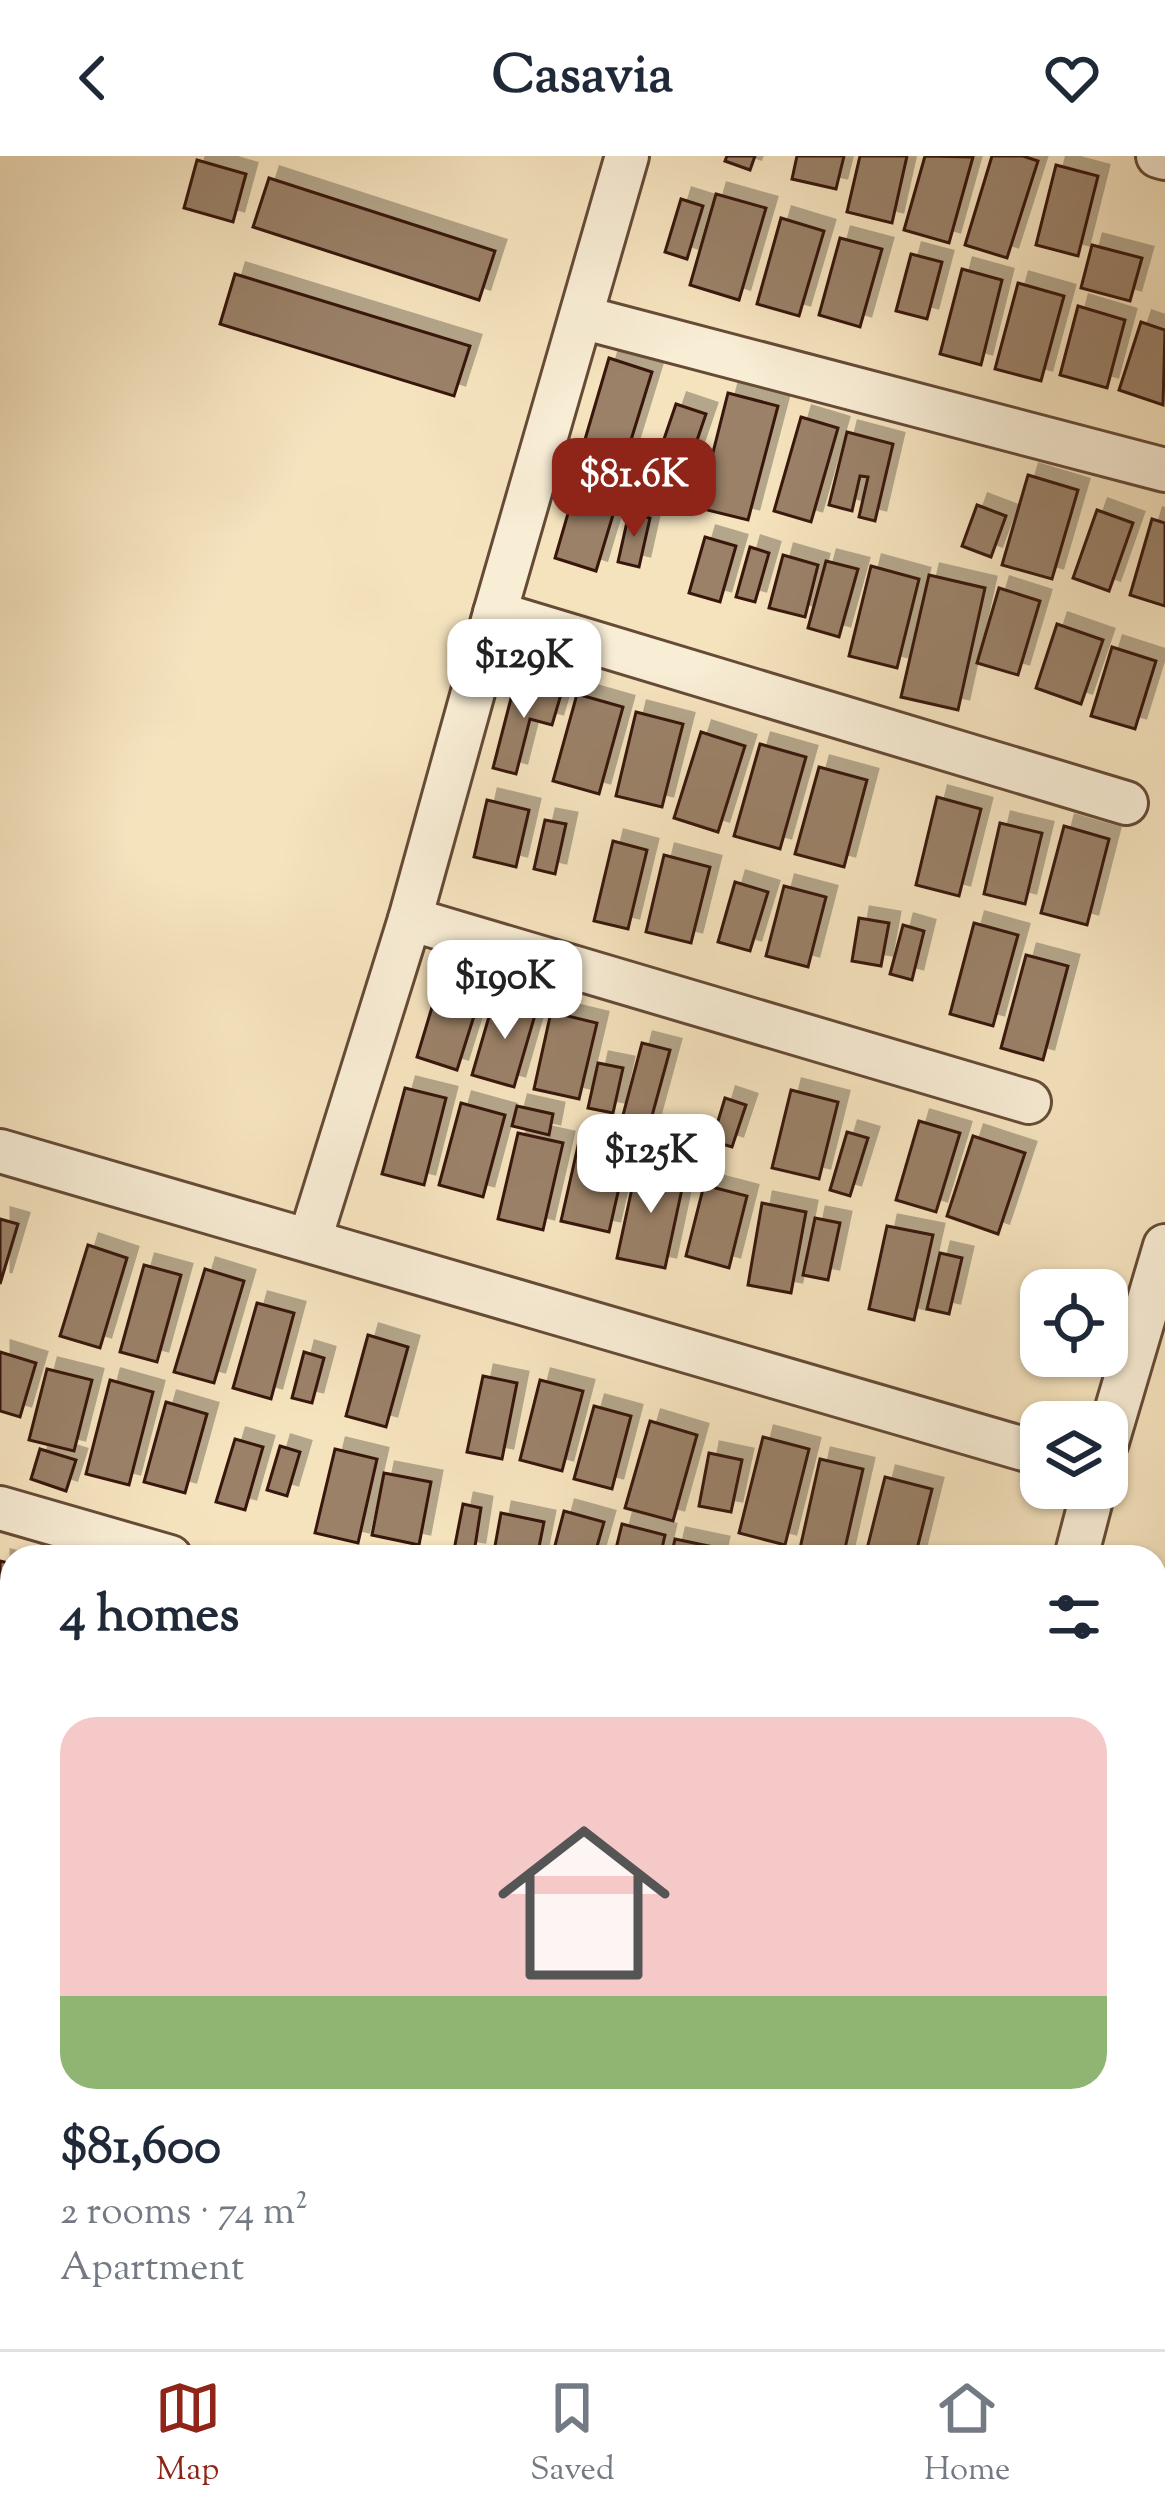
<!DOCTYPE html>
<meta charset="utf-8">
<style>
:root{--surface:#fff;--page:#f2f2f3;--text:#1f2937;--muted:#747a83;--line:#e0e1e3;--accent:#8f2418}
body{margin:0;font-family:"Sorts Mill Goudy",serif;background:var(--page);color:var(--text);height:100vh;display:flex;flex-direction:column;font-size:45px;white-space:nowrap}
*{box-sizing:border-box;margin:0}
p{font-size:39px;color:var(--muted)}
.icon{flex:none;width:66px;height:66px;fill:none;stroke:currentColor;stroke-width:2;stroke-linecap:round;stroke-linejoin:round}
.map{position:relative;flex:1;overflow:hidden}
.side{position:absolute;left:0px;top:1389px;width:1167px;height:804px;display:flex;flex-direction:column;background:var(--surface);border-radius:36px 36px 0 0;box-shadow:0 3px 9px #0004}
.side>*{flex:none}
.buttons{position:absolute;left:1020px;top:1113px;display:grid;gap:24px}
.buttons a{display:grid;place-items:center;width:108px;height:108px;border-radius:24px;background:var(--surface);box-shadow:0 3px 9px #0004;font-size:60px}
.price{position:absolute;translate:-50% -102px;padding:0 27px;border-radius:24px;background:#fff;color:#222;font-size:39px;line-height:78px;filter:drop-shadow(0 3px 6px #0008)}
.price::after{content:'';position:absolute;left:50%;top:72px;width:36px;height:27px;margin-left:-18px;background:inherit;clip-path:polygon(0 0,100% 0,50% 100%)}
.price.current{background:var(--accent);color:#fff}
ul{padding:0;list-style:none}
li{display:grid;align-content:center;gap:24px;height:636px;padding:0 60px}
li span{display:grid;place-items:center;height:372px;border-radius:36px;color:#555}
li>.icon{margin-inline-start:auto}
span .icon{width:216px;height:216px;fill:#fffc;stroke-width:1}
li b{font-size:51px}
h2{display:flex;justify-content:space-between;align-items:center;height:144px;padding:0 60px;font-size:51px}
header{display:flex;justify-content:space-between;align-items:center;height:156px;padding:0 60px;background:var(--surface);font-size:54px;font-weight:700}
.dock{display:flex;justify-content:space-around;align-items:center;height:168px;border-top:3px solid var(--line);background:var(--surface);font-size:33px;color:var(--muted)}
.dock a{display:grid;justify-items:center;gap:6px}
.dock .current{color:var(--accent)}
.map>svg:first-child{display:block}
</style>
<header><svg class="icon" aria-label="back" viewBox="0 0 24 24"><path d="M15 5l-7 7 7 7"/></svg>Casavia<svg class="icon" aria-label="heart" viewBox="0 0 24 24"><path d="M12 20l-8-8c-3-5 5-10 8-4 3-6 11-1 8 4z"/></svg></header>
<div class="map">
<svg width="1165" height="2193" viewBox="0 0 1165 2193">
<defs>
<filter id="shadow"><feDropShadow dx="11" dy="-11" stdDeviation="0" flood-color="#0004"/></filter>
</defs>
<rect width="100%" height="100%" fill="#f5e3be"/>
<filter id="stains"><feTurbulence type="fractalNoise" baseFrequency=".00167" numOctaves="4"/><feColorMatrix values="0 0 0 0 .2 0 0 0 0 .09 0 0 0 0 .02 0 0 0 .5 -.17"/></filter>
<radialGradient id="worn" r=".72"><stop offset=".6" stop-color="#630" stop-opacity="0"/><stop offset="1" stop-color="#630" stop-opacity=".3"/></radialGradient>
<g fill="#9a8167" stroke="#371709" stroke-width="3" filter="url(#shadow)">
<polygon points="727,0 755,0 750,14 725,5"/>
<polygon points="797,0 844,0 836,33 792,23"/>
<polygon points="860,0 907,0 892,67 847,56"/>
<polygon points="925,0 973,1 949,87 904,74"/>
<polygon points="992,0 1023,0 1038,5 1007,102 965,89"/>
<polygon points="197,4 246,18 233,66 184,52"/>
<polygon points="1056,9 1098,20 1078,100 1036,89"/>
<polygon points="269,22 495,95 479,144 253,71"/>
<polygon points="716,38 766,52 739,144 690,129"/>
<polygon points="681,43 703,50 687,103 665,96"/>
<polygon points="781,62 824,75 799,160 757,148"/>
<polygon points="840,82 882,93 860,171 819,159"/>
<polygon points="1092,89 1142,102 1130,145 1081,132"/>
<polygon points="911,98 942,106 927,163 896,155"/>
<polygon points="962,113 1002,124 981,209 940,198"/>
<polygon points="235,118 470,190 454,240 220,168"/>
<polygon points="1018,127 1064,140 1041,225 995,213"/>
<polygon points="1078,150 1125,164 1107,232 1060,219"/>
<polygon points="1141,166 1165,174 1163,249 1119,234"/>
<polygon points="609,202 652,216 623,310 581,297"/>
<polygon points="728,237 778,250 748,364 699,352"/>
<polygon points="676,248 706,258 693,296 663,286"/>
<polygon points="801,261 838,272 811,366 774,355"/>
<polygon points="847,276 893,288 875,365 859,361 868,321 860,320 852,355 829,349"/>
<polygon points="1028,319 1078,334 1052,423 1002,409"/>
<polygon points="574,337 616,349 596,415 555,402"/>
<polygon points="977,349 1006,360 991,401 962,390"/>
<polygon points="1097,354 1133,367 1109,435 1073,422"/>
<polygon points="629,357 650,362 639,411 618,406"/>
<polygon points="1152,363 1165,367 1165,450 1130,439"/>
<polygon points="705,381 736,390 720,446 689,437"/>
<polygon points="750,391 769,397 755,446 736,441"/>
<polygon points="783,399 818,409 805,461 769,452"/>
<polygon points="826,405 858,413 839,481 808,472"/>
<polygon points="871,410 919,423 897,512 849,500"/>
<polygon points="929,419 985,432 958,554 901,541"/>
<polygon points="999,432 1040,445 1018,519 977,507"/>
<polygon points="1057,468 1103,484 1081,548 1036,532"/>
<polygon points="1112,491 1156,505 1135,573 1091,560"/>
<polygon points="516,523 562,535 552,569 530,563 516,618 493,612"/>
<polygon points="577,538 623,551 599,638 553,625"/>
<polygon points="636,556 683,568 662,651 616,640"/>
<polygon points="701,576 745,590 718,676 674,662"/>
<polygon points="760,588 806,601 780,693 734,680"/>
<polygon points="819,611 867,624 844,711 795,698"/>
<polygon points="937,641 981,653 959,740 916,729"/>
<polygon points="487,644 529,654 516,711 474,701"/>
<polygon points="545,664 566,668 555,718 534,713"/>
<polygon points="1000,667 1042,677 1025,748 984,738"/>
<polygon points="1064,670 1109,683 1087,769 1041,757"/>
<polygon points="613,685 647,694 628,773 594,765"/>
<polygon points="664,699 710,711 691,787 646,776"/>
<polygon points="735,726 768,736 750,795 718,786"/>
<polygon points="784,730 826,741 808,811 766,800"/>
<polygon points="859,762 889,767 881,810 852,805"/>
<polygon points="974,767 1018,779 993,870 950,858"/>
<polygon points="903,769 924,775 912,824 890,818"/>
<polygon points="1026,799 1068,810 1043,904 1001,892"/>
<polygon points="439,828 480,841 457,914 417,901"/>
<polygon points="495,840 537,852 514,931 472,919"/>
<polygon points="551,856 597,867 579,943 534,933"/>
<polygon points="642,887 670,894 649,971 622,963"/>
<polygon points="598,907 623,912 613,957 588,952"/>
<polygon points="405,932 446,942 424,1029 382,1018"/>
<polygon points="791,934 838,946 819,1023 772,1012"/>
<polygon points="725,942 746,949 732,991 712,985"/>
<polygon points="461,947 505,959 483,1041 439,1029"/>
<polygon points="517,950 553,958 549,979 512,970"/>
<polygon points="919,965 960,977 936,1056 896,1044"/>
<polygon points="847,976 868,982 850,1040 830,1034"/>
<polygon points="518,977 563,987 543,1074 498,1063"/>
<polygon points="973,980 1025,997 998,1078 947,1060"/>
<polygon points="580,981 628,992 609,1076 561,1065"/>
<polygon points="637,1009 685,1019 665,1112 617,1102"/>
<polygon points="704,1029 747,1040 729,1112 686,1100"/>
<polygon points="762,1047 806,1056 791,1137 748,1129"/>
<polygon points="815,1062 840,1067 828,1124 803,1119"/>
<polygon points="0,1063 18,1068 0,1128"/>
<polygon points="887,1070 933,1079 914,1164 869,1153"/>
<polygon points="88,1089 127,1102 100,1192 60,1180"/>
<polygon points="940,1097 962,1102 949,1158 927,1153"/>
<polygon points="144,1109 181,1119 157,1206 120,1196"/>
<polygon points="205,1113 244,1125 214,1227 174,1216"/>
<polygon points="257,1147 294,1157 271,1243 233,1232"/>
<polygon points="368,1179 408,1191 386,1271 346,1260"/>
<polygon points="0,1196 36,1207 20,1261 0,1255"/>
<polygon points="304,1196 324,1202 312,1247 292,1242"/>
<polygon points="47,1213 92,1224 74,1295 29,1284"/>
<polygon points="483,1220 517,1227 502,1303 467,1296"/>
<polygon points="110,1224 153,1236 129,1329 86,1318"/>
<polygon points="540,1224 583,1235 562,1315 520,1304"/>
<polygon points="166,1246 207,1258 185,1337 144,1326"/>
<polygon points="594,1250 631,1260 612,1333 574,1323"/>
<polygon points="650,1265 697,1279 673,1365 625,1352"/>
<polygon points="763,1281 809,1293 785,1389 739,1377"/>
<polygon points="235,1283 263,1291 245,1354 216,1346"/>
<polygon points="280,1290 300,1296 287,1340 267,1334"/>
<polygon points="40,1293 76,1304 66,1335 31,1323"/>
<polygon points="335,1293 377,1303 358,1387 315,1377"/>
<polygon points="709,1297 742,1304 731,1356 699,1350"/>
<polygon points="820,1303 863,1313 843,1401 815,1401 799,1397"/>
<polygon points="384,1317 431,1326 419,1389 372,1379"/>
<polygon points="885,1321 932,1333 915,1401 865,1401"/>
<polygon points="463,1348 481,1352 474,1397 454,1394"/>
<polygon points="564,1355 604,1366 594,1401 552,1401"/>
<polygon points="501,1357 544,1366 537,1401 493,1401"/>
<polygon points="622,1368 665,1379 660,1401 614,1401"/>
<polygon points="675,1383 718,1392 716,1401 671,1401"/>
<polygon points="0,1405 12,1408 12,1509 0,1506"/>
<polygon points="0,1533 11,1536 0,1587"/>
<polygon points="0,1736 9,1738 0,1785"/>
<polygon points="0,1865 12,1869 11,1959 0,1956"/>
<polygon points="85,2181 130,2181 128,2192"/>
<polygon points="164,2181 195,2181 192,2193 160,2193"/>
<polygon points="209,2181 249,2181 246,2193 205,2193"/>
<polygon points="268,2181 315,2181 312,2193 265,2193"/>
<polygon points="324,2181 375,2181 371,2193 321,2193"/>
</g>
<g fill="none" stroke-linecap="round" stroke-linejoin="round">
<g stroke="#664a36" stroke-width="48">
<g id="minor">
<polyline points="1158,0 1165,2"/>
<polyline points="581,161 1165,314"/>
<polyline points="495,457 1126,647"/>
<polyline points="410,763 1029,946"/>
<polyline points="0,995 1041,1298"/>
<polyline points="310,1083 410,763 495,457 627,0"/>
<polyline points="1107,1286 1165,1090"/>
<polyline points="0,1352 170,1401"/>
<polyline points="1076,1401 1094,1332"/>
<polyline points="0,1676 12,1680"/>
<polyline points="0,2014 12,2018"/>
<polyline points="601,2181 644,2193"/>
<polyline points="839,2193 843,2181"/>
</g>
</g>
<use href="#minor" stroke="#f8edd5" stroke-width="42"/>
</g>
<rect width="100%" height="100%" filter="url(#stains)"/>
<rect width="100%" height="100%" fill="url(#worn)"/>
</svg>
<div class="buttons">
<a><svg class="icon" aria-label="locate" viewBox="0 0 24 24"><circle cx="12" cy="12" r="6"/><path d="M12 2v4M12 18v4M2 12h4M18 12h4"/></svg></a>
<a><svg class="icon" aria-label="layers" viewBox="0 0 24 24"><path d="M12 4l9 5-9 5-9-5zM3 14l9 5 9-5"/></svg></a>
</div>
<b class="price current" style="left:634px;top:384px">$81.6K</b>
<b class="price" style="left:524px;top:565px">$129K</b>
<b class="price" style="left:505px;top:886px">$190K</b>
<b class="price" style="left:651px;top:1060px">$125K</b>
<section class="side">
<h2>4 homes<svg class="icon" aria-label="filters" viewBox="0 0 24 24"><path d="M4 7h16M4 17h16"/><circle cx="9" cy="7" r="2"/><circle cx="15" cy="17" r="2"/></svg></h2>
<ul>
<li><span style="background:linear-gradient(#f6c9c9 75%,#8fb573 0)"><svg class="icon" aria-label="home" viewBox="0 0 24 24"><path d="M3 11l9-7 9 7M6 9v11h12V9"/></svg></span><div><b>$81,600</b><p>2 rooms · 74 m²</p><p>Apartment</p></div></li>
</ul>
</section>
</div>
<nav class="dock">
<a class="current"><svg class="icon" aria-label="map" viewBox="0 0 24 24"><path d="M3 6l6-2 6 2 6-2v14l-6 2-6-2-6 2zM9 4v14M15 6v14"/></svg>Map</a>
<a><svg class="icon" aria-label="saved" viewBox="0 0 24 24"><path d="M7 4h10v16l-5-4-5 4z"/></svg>Saved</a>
<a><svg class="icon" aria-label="home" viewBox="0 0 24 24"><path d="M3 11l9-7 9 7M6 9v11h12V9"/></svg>Home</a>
</nav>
